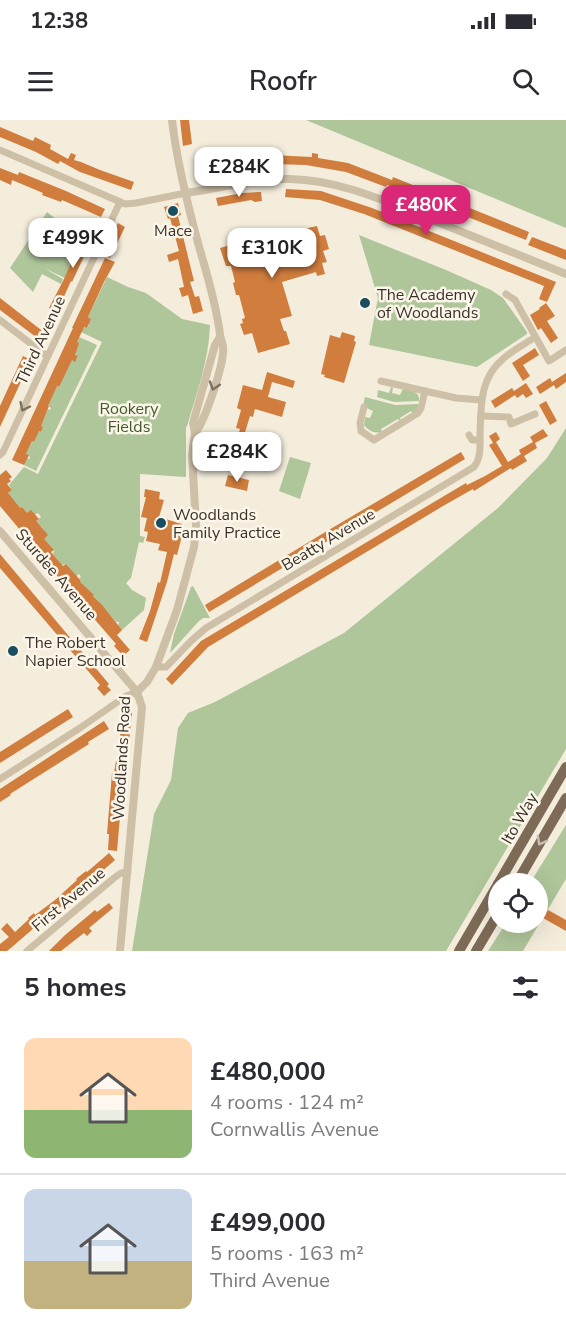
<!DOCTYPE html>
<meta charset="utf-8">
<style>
:root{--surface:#fff;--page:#f2f2f3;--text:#2b2b33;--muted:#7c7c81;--line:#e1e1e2;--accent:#db2777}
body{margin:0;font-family:"Nunito Sans",sans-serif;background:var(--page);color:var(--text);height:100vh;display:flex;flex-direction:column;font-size:22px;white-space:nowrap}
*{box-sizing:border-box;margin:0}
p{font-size:20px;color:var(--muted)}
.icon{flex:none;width:33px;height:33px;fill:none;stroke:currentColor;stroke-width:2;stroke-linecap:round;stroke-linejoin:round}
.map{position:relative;height:831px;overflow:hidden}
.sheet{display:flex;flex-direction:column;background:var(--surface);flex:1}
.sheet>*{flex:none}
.buttons{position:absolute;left:488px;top:753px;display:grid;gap:12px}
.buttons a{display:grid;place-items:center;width:60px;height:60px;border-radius:50%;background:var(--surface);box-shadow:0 6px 24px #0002;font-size:30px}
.price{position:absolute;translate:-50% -51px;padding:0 14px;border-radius:12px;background:#fff;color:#222;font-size:20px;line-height:39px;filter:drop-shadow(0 2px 3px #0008)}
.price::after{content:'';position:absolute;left:50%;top:36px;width:18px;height:14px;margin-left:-9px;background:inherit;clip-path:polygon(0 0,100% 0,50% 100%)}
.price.selected{background:var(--accent);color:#fff}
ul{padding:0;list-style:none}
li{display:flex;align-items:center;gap:18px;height:150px;padding:0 24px}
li+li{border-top:2px solid var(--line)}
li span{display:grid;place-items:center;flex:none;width:168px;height:120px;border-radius:12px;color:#555}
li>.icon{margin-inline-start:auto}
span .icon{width:72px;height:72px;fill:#fffc;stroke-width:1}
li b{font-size:26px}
h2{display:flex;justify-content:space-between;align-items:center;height:72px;padding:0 24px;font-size:26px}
.status{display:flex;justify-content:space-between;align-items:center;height:42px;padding:0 30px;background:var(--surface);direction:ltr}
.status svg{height:16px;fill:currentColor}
header{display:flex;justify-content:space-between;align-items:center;height:78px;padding:0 24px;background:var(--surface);font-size:27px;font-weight:600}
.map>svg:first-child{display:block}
</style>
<div class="status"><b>12:38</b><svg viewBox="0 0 49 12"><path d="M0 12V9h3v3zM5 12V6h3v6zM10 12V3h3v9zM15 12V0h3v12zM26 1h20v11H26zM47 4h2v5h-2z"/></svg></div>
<header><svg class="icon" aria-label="menu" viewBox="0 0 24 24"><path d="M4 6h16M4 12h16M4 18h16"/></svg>Roofr<svg class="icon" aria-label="search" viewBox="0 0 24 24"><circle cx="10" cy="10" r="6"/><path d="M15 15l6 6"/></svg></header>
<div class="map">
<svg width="566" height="831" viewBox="0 0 566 831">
<rect width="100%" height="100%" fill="#f4eddc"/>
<g fill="#afc59a">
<polygon points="306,0 566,0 566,108"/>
<polygon points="47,92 77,116 83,119 65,158 44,148 63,159 61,164 42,154 33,172 10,148"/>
<polygon points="359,115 446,150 491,170 503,178 527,212 527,214 477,247 369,225 378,178"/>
<path d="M107,157L128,167L146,173L182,199L210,205C209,240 197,272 187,306L186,307V357L140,354V416L145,417L143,423L139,422L131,458L126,463L132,470L146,478L144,490L122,510L118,506L119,502H116L89,471L86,473L78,464L81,461L79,458L81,457L79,454L74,458L70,449L66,444L62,445L53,434L54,430L44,420L42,407L32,404L41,397L38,393L23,401L26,392L22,387L19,389L7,374L12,370L9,365L24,347L38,354L102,222L81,212L83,207L87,208L89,205L85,203L90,201L91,199L88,197Z"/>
<polygon points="79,217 97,225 36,351 24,345 27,338 29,339 30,337 26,334 32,321 34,322 38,311 41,312 43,307 39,305 43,300 48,289 50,290 51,288 48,286 56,266 59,267 69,239 75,241 78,237 75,235 77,222"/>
<path d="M391,267L393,268L392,273L400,275L403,269C411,271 420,271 419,281L394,282L377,277L378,270L389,273Z"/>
<path d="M365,277L395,285L419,284L417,289L413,294L411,291L400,298L401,301H400L398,299L381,309L382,312C375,314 369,311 364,305L365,297L370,298L373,291L363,286Z"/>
<polygon points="566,308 566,629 446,831 132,831 154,694 171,660 178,608 188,593 215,582 344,513 498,388 547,338"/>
<polygon points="290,337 311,343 300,379 279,371"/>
<polygon points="193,466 210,498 203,498 199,501 170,533 174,514 191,467"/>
<polygon points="566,705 566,759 523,831 488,831 506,803 537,802 537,764 530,763"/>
</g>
<g fill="#d07d3e">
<polygon points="180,0 189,0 192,24 183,26"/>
<polygon points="0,7 33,21 35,17 51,25 50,29 68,39 71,33 76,35 74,40 81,42 100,50 134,62 131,70 80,52 60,41 58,44 36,32 0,17"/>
<polygon points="312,33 318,34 318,38 348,43 392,60 393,57 529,112 526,120 387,65 386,67 346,52 306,45 273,44 211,54 209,46 271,35 312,37"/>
<polygon points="0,48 18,55 19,52 66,71 105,89 101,97 62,80 61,82 42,75 43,73 12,60 11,65 0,60"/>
<polygon points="286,69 321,71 372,88 556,162 547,182 539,179 544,166 364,94 320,80 285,77"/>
<polygon points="261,72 262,81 255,82 251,80 218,86 216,78 242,73"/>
<polygon points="178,83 181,95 178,96 194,161 190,162 195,177 199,176 203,191 193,194 188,175 182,177 179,168 184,167 178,139 169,142 167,135 179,131 170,98 168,99 164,87"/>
<polygon points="118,103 125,107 110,138 103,135"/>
<polygon points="317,106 320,116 325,115 329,129 323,131 327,142 322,143 325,154 317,156 316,152 282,162 292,196 280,199 284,211 286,211 290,224 258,233 252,213 244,215 240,204 243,203 242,199 245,198 239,175 236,175 233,163 235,162 231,146 226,146 220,128 237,123 237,126 260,119 260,116 279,110 281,114"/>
<polygon points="86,109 95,113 72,162 71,161 57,192 49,188 64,159"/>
<polygon points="532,117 566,130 566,140 528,125"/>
<polygon points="105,138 115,142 104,162 88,197 91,199 87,208 84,207 77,222 79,223 75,235 78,236 75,242 72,240 59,267 57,266 48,286 49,286 41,306 43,307 41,312 39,311 34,322 32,321 26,334 29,335 24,345 12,340 73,208 72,208"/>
<polygon points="0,178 45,213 40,220 0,190"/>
<polygon points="546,183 555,196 547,201 558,218 551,223 541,208 538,210 530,195 540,189 539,188"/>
<polygon points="342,212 355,216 354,221 356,222 344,263 324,257 325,255 321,254 330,215 340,218"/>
<polygon points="535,228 539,235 523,245 530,256 523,261 512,243"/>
<polygon points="23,236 31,240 0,307 0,286"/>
<polygon points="267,252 295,261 293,268 272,262 268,277 286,282 282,297 255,289 253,297 250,296 243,319 267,326 264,339 247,334 244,347 217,339 219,330 230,333 233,321 236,322 240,309 236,308 241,290 237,288 243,265 262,270"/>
<polygon points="566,253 566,262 556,269 554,265 540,274 536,267 550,258 552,262"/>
<polygon points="526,263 533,274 526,278 523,274 517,278 515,275 495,288 491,281 512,268 514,271"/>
<polygon points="546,281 557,301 550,305 539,285"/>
<polygon points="543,309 548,316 535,323 537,328 524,336 527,341 512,350 511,348 474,371 473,369 443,386 208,527 172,565 166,559 201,521 439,379 466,363 467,365 485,356 502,346 489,325 493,323 489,316 496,312 500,319 496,322 508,342 521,334 519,330 533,322 530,317"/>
<polygon points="461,332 465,339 209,492 205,485 327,411"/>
<polygon points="6,350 12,357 9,359 11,361 7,364 12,370 8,373 20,388 22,387 27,393 31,390 39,399 36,401 48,415 44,419 54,430 51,432 63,446 66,444 81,461 80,462 94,475 93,476 102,485 122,510 117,515 130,530 123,536 114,526 116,524 33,428 25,418 26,417 0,386 0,355"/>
<polygon points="228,355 249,360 247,371 225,366"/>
<polygon points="145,369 160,372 159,379 164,380 159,397 182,404 180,411 183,412 177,435 174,434 167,462 147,522 139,519 150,491 158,462 160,463 167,432 158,430 160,424 146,421 148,412 144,411 147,398 141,397 146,377 144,377"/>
<polygon points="0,434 109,564 107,566 111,570 104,576 97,568 100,565 0,448"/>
<polygon points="68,589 73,597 0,643 0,632"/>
<polygon points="122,592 132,593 127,640 125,639 117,731 108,730 109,714 107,714 112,653 114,653 116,641 118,641"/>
<polygon points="104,601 109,609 88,622 89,624 10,674 11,675 0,682 0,669"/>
<polygon points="109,733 115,740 63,785 42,801 12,827 7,831 0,831 0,824 9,817 1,809 7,803 15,812 29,799 28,798 34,793 35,795 55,780 77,760 76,759 86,751 87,752"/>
<polygon points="109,783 113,788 89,808 92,811 87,816 84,813 61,831 49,831 65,815 95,790 97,792"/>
<polygon points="548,790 566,800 566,811 543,798"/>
</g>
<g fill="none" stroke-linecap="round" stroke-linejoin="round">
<g stroke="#cec0a7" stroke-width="7">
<polyline points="0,30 125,84 136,83 186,73"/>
<polyline points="506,174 515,180 549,241 566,230"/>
<polyline points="0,200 47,236"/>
<polyline points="381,261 425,271"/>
<polyline points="364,287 360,303 361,311 374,320 418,293 421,288 425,271 456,278 481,280"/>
<polyline points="481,296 509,297 511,304 535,294"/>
<polyline points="469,315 472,320 480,320"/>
<polyline points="0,335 3,332 120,82"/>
<path d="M156,547H166L191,521L206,508L474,347C481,338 480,327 480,316C481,287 479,258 504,238C513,230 525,224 535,217"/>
<polyline points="0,659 80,608 126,576 137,572"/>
<polyline points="27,831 114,758 121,753 128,752"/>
</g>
<g stroke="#cec0a7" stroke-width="8">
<path d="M172,0C177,43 188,87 200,130C208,157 216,185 220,214C220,218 223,223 223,227C225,242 205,301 195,313"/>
<path d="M186,73C221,68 255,58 290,59C340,60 385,81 430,99C475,117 521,136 566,154"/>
<polyline points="0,411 137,572 142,587 120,831"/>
<polyline points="137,572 147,562 156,547 177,490 194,427 196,405 192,335 195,313 193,303 215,225 220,217"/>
</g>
<g stroke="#7d6b58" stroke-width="10">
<polyline points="498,764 566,647"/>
<polyline points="516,764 566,678"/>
<polyline points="459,831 498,764"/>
<polyline points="476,831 498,794"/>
</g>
</g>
<defs><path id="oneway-chevron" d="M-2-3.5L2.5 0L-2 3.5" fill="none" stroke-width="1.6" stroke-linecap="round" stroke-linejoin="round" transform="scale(1.5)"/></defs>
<g stroke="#7d7161">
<use href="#oneway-chevron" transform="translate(214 266) rotate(108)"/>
<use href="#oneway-chevron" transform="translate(24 287) rotate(115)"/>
</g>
<use stroke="#c9beaf" href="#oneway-chevron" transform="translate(541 721) rotate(119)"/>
<g fill="#194e5f" stroke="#fbf6e9" stroke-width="2">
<circle cx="173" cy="91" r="6"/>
<circle cx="365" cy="183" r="6"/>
<circle cx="161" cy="403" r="6"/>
<circle cx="13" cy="531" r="6"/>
</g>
<g text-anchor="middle" stroke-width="5" stroke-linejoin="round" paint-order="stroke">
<g font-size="16" fill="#3a3128" stroke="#fbf6e9" text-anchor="start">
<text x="173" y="116" text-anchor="middle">Mace</text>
<text x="377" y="180">The Academy<tspan x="377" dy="18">of Woodlands</tspan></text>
<text x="173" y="400">Woodlands<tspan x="173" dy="18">Family Practice</tspan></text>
<text x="25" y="528">The Robert<tspan x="25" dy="18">Napier School</tspan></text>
</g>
<g font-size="16" fill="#3a3128" stroke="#fbf6e9">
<text transform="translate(40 220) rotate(-65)" y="6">Third Avenue</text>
<text transform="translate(328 419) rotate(-31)" y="6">Beatty Avenue</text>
<text transform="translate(57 454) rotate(49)" y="6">Sturdee Avenue</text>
<text transform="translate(121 638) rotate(-87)" y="6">Woodlands Road</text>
<text transform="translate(519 698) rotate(-60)" y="6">Ito Way</text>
<text transform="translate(68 779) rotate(-40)" y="6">First Avenue</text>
</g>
<g font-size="16" fill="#3f5a29" stroke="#fbf6e9">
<text x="129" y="294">Rookery<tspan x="129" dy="18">Fields</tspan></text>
</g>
</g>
</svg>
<div class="buttons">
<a><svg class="icon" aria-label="locate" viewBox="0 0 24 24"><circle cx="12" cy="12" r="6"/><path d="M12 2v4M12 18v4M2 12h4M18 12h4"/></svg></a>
</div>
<b class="price" style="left:239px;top:78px">£284K</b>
<b class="price selected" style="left:426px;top:116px">£480K</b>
<b class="price" style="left:73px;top:149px">£499K</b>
<b class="price" style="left:272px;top:159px">£310K</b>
<b class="price" style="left:237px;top:363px">£284K</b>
</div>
<section class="sheet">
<h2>5 homes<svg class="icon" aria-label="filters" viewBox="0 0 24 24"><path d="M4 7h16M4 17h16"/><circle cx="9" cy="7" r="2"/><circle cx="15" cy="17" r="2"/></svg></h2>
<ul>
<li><span style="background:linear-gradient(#ffd9b3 60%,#8fb573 0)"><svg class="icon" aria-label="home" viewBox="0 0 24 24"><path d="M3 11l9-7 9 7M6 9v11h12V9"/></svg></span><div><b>£480,000</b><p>4 rooms · 124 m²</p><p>Cornwallis Avenue</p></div></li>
<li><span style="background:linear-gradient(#c9d6e8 60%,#c2b280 0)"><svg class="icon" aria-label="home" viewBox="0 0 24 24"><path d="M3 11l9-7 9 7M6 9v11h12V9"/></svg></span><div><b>£499,000</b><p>5 rooms · 163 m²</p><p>Third Avenue</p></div></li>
</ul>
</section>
